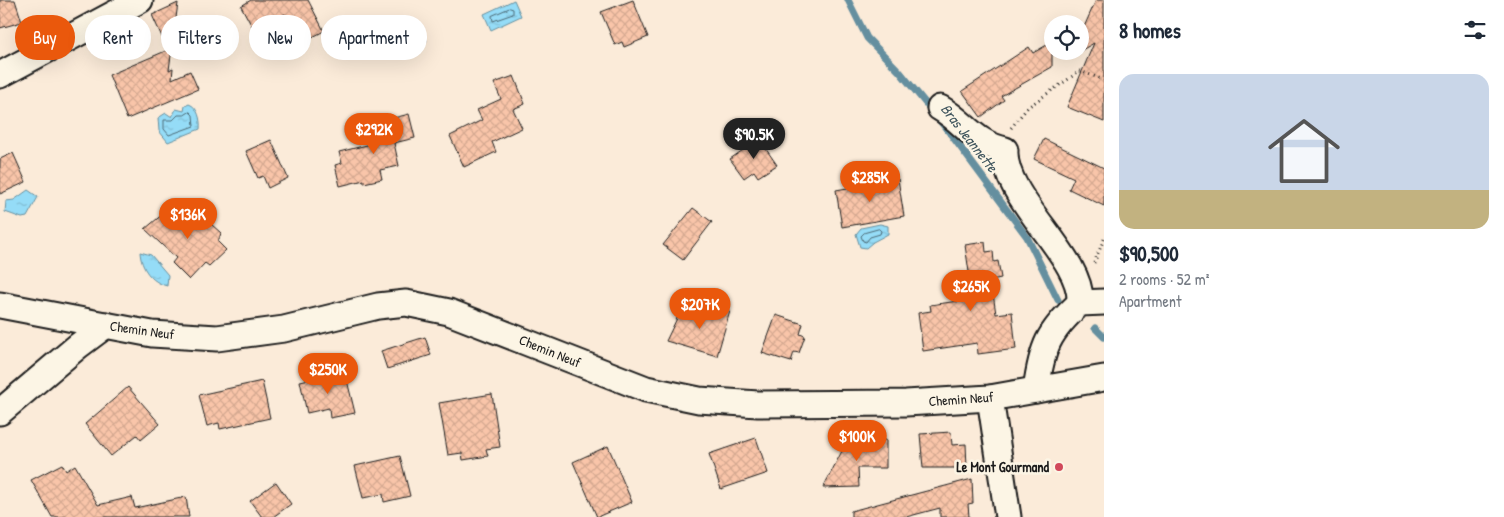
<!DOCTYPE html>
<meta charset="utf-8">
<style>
:root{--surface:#fff;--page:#f6f6f7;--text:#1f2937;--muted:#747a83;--accent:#ea580c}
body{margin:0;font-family:"Patrick Hand",sans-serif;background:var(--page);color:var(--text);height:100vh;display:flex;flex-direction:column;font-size:19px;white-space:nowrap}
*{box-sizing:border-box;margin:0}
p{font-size:16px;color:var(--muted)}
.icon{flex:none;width:28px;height:28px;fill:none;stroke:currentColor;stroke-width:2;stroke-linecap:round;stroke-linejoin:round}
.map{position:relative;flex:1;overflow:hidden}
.side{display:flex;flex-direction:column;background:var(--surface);width:400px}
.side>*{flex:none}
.hud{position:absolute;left:15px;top:15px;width:475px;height:45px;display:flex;gap:10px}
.controls{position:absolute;left:1044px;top:15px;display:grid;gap:10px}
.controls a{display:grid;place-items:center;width:45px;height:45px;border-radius:50%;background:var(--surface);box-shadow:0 5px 20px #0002;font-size:25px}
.price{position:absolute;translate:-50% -42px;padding:0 11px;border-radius:18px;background:var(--accent);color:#fff;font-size:16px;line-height:32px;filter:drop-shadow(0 1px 2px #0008)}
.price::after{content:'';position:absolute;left:50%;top:30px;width:15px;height:11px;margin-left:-8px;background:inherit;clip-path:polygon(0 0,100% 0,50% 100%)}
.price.current{background:#222;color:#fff}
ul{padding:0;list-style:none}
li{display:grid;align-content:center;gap:10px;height:265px;padding:0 15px}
li span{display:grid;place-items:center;height:155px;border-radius:15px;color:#555}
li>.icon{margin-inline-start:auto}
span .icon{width:90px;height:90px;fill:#fffc;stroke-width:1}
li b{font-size:21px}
h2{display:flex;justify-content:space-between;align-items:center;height:60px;padding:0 15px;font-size:21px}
.pill{padding:0 18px;border-radius:22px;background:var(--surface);box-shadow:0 5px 20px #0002;font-size:18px;line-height:45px}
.pill.current{background:var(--accent);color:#fff}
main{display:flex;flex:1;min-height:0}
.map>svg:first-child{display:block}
</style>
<main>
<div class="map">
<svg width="1104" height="517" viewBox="0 0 1104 517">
<defs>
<pattern id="water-ripples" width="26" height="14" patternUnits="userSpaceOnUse" patternTransform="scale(1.25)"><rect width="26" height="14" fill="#95dcf7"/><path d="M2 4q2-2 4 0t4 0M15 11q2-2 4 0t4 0" fill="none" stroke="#80bcd3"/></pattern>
<pattern id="building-cross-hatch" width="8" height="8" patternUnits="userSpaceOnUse" patternTransform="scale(1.25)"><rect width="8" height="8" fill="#f9c5a9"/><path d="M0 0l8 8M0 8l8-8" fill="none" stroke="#d5a991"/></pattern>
</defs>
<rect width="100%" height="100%" fill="#fbebd9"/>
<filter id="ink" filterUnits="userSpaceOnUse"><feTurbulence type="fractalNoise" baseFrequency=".02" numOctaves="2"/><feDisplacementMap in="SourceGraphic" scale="10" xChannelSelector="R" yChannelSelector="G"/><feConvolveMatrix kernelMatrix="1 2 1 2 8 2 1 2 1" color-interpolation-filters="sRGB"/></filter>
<g filter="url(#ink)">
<g fill="url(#water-ripples)" stroke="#658f9f">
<polygon points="514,0 521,16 491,30 484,14"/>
<path d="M189,104C198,107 201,120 200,129L168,142L159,131L158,118L166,113L172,117L176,109L184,111L185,106Z"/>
<polygon points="28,190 38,197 27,217 22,218 5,212 6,201 14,200"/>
<polygon points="880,224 888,226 888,234 873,242 866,248 860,247 856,234 861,228"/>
<path d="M140,252L151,255L168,275L167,286C151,282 141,268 140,252Z"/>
</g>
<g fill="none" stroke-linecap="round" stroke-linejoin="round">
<g stroke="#4c6974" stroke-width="1">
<polygon points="510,8 513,9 513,14 493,21 492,16"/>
<polygon points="190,112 193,115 194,126 169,135 164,129 164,120 173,120 178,115 184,115"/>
<polygon points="879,229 881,231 880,234 870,237 866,242 863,241 861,236 864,233"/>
</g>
<g stroke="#658f9f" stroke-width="7">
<polyline points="848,0 867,38 900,72 949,132 1027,237 1058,300"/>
<polyline points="1095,328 1104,337"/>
</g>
</g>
<g fill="url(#building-cross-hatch)" stroke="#1c1c1c">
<polygon points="0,0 15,0 22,22 0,28"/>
<polygon points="251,0 308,0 324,31 307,40 304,35 298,38 285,14 255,32 241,6"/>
<polygon points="633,0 648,37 624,47 622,42 615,45 601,12"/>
<polygon points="1096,0 1104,0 1104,122 1067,107 1094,43 1080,51 1080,36"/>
<polygon points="178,3 169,70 173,68 172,79 190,71 198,89 127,119 109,75 168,50 152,15"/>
<polygon points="419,25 427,41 410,49 403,32"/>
<polygon points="1052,42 1052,67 1001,96 1004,100 981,117 962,91 1029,47 1033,53"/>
<polygon points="514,76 525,104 513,109 522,128 492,142 496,152 464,167 450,136 482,120 477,110 501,99 494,83"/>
<polygon points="409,114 415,138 394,143 399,166 380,170 382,179 364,183 364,180 340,186 335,165 342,163 339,152 391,139 386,120"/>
<polygon points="759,139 777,165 758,177 754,171 744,178 730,159"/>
<polygon points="1044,139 1104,168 1104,206 1069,189 1074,178 1034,159"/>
<polygon points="271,140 288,178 268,188 263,176 258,178 246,151"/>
<polygon points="13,153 26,182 0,194 0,159"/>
<polygon points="898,179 904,216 842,227 836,190"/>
<polygon points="192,207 221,233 218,242 226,250 209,266 205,263 189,280 172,263 176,258 145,229 170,208 178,218"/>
<polygon points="693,208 712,222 683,260 663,245"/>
<polygon points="985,242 986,252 993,251 994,262 998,261 1001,278 991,280 996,314 1012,312 1016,349 978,354 977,343 923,351 918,313 931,311 930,305 973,299 965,245"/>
<polygon points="710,304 730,311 717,356 666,341 681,310 707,317"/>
<polygon points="776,315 803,324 800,334 805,336 799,353 794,352 791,362 762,353"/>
<polygon points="425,337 431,355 387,369 381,351"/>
<polygon points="345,372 355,413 330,418 329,408 307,413 300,381"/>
<polygon points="262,381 270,418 220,429 219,423 207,426 199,395"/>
<polygon points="128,387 160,424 141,440 137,435 111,456 85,424"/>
<polygon points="492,394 500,447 486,449 488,456 463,460 462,453 448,455 439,403"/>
<polygon points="951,432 952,445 966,444 967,468 923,468 920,434"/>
<polygon points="756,438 768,473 721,489 709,454"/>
<polygon points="844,440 886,440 886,468 858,468 859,487 823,488 842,451"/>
<polygon points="608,446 632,502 597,517 573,462"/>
<polygon points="400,456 410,496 384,502 383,494 363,498 355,466"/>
<polygon points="62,464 66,471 75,465 98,505 132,497 135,508 186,497 189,517 52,517 31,480"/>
<polygon points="972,479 973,503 968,504 969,517 940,517 940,508 906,517 851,517 851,511"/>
<polygon points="276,482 291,504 273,517 262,517 250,501"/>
</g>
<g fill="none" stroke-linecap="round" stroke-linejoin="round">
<g stroke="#1c1c1c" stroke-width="29">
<g id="minor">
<polyline points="0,75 140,0"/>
<path d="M940,108C966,123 974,143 1005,150C1002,199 1084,257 1080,303"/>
<polyline points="0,305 152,334 217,338 284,329 378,306 406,303 449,312 646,389 699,400 758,404 906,403 990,398 1104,378"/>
<path d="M1036,390C1042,347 1048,332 1080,303L1104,302"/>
<polyline points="990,398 1008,517"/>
<polyline points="0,412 78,346 106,325"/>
</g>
</g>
<g stroke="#1c1c1c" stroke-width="3" stroke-dasharray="1 4" stroke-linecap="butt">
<polyline points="1011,128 1028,107 1080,71 1104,80"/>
<polyline points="1094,263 1104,239"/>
</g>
<use href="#minor" stroke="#fcf5e5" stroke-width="25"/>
</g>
</g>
<circle fill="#d1495b" stroke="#fcf5e5" stroke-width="2" cx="1059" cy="467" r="5"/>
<g text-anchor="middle" stroke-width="5" stroke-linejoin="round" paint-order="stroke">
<g font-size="14" fill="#1c1c1c" stroke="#fcf5e5">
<text transform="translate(142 330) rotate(8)" y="5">Chemin Neuf</text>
<text transform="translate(550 351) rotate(22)" y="5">Chemin Neuf</text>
<text transform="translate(961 399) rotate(-4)" y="5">Chemin Neuf</text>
</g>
<g font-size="14" font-weight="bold" fill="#1c1c1c" stroke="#fcf5e5" text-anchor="end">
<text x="1049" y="472">Le Mont Gourmand</text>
</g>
<g font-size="15" font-style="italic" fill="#40565e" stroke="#fcf5e5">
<text transform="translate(969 138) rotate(52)" y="5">Bras Jeannette</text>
</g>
</g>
</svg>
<div class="controls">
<a><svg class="icon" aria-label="locate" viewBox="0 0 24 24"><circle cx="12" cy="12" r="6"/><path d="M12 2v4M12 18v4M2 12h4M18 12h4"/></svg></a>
</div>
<b class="price" style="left:374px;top:155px">$292K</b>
<b class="price current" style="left:754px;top:160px">$90.5K</b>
<b class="price" style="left:870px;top:203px">$285K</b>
<b class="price" style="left:188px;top:240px">$136K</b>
<b class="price" style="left:971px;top:312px">$265K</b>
<b class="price" style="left:700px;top:330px">$207K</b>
<b class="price" style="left:328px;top:395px">$250K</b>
<b class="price" style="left:857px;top:462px">$100K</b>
<div class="hud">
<a class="pill current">Buy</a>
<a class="pill">Rent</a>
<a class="pill">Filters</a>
<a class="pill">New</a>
<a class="pill">Apartment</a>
</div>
</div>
<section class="side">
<h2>8 homes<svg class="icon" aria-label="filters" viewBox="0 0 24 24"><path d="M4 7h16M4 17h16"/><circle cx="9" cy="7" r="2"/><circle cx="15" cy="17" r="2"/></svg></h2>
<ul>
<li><span style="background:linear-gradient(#c9d6e8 75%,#c2b280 0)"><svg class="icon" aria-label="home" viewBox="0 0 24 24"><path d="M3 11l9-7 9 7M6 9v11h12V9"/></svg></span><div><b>$90,500</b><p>2 rooms · 52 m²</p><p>Apartment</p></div></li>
</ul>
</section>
</main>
